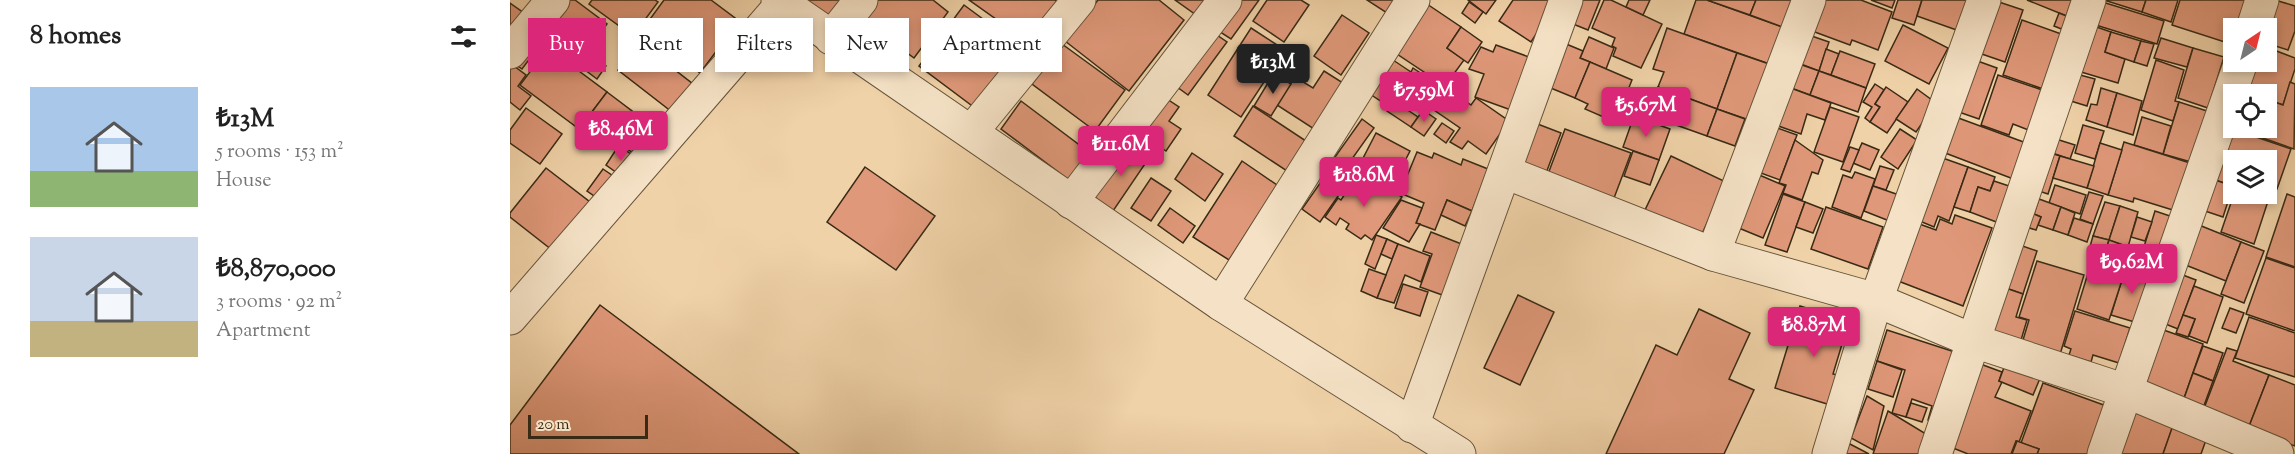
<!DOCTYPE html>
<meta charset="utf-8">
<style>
:root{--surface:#fff;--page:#f2f2f2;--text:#222;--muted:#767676;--accent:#db2777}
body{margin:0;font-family:"Sorts Mill Goudy",serif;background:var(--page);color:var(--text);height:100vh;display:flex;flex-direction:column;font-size:22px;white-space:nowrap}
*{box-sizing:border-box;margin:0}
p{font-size:20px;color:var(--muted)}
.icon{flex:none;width:33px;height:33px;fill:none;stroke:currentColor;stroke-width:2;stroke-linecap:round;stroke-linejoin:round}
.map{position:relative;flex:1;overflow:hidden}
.side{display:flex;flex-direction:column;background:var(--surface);width:510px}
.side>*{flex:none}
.top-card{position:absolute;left:18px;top:18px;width:570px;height:54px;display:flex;gap:12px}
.needle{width:39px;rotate:35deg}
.tools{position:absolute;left:1713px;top:18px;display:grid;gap:12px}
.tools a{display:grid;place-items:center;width:54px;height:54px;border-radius:0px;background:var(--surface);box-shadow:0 3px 9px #0003;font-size:30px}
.scale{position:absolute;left:18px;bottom:15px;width:120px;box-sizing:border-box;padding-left:6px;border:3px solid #392a15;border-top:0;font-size:16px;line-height:21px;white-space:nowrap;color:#392a15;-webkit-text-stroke:4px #f5e2c6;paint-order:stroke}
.price{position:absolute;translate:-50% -51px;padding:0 14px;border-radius:6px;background:var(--accent);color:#fff;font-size:20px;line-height:39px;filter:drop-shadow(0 2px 3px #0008)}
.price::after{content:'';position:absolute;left:50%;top:36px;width:18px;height:14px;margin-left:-9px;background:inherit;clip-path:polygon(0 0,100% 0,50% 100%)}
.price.active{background:#222;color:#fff}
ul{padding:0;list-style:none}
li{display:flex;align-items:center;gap:18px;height:150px;padding:0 30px}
li span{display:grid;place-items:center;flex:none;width:168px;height:120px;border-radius:0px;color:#555}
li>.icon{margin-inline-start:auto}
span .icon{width:72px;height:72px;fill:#fffc;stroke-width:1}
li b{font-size:26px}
h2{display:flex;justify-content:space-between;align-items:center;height:72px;padding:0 30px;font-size:26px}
.chip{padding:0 21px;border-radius:0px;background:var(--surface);box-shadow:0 3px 9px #0003;font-size:21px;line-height:54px}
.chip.active{background:var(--accent);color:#fff}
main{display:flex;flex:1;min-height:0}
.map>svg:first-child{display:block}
</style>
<main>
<section class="side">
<h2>8 homes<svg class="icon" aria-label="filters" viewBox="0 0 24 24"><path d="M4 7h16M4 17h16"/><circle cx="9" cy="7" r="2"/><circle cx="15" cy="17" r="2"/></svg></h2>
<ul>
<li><span style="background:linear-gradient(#a9c7e8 70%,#8fb573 0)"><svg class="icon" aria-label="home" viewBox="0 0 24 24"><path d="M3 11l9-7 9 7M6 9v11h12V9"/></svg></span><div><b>₺13M</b><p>5 rooms · 153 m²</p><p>House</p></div></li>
<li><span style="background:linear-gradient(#c9d6e8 70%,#c2b280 0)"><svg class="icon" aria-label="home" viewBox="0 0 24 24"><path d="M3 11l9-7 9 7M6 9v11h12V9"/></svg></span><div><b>₺8,870,000</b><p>3 rooms · 92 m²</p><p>Apartment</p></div></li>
</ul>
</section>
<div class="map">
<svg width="1785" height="454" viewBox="0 0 1785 454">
<rect width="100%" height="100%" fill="#f0d2a8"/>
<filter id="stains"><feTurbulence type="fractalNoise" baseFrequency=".00333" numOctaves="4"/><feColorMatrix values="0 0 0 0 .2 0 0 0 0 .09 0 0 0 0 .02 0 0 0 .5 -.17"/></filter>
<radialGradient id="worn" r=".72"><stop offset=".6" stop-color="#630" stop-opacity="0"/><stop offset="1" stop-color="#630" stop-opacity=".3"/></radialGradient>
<g fill="#df9879" stroke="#392a15" stroke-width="1.5">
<polygon points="52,0 65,0 97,24 80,48 63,35 59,41 35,23"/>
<polygon points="82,0 145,0 148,2 123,36 79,4"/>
<polygon points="154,0 201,0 229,21 190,73 132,30"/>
<polygon points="296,0 341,0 325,21"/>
<polygon points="357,0 423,0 438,12 404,58 346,15"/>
<polygon points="459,0 545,0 553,6 524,46"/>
<polygon points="588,0 649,0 674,20 619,91 555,41"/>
<polygon points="665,0 701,0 689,17"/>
<polygon points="723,0 749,0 721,39 704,28"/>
<polygon points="757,0 791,0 799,5 774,42 743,21"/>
<polygon points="857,0 885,0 877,13"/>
<polygon points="958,0 986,0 976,14"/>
<polygon points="1003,0 1038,0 1045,5 1021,42 989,21"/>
<polygon points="1061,0 1090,0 1078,30 1053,20"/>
<polygon points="1094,0 1101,0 1152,24 1131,68 1103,56 1106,48 1102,46 1105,38 1082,28"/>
<polygon points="1119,0 1140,0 1133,15 1116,7"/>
<polygon points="1186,0 1197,0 1278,29 1265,66 1174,34"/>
<polygon points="1197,0 1246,0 1240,15"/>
<polygon points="1246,0 1289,0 1278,29 1240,15"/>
<polygon points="1304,0 1351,0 1382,12 1368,50 1342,40 1340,45 1294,28"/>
<polygon points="1361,0 1385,0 1382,8"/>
<polygon points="1388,0 1412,0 1404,25 1382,18"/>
<polygon points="1412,0 1465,0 1455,33 1407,16"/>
<polygon points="1483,0 1513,10 1495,62 1463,51"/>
<polygon points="1517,0 1565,0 1559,17"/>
<polygon points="1586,0 1654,21 1647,44 1576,22"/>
<polygon points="1594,0 1636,0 1632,12"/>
<polygon points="1636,0 1668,0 1661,22 1632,12"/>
<polygon points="1670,0 1741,0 1732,28 1724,28 1724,45 1662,25"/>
<polygon points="1765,0 1785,6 1785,31 1778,50 1756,43 1756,28"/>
<polygon points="959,2 973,12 965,23 952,13"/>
<polygon points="0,3 14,13 0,33"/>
<polygon points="917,4 951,27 937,48 954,60 935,86 884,52"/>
<polygon points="454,5 515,50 469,111 409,66"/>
<polygon points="1549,13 1559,17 1554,30 1544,26"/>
<polygon points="832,15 859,33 831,75 804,56"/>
<polygon points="1512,20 1554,35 1536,90 1493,75"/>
<polygon points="1575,23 1601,32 1595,52 1615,59 1608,83 1561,69"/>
<polygon points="1393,25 1438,48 1419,84 1375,61"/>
<polygon points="951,27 972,42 958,63 937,48"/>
<polygon points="741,28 775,50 731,117 698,95"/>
<polygon points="1157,28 1227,53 1207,109 1148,87 1154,72 1143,69"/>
<polygon points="698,29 717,42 678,95 659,81"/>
<polygon points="26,30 36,37 12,69 2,62"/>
<polygon points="1601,32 1631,41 1624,62 1595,52"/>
<polygon points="1293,33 1319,42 1309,71 1283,61"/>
<polygon points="1079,37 1104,48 1096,69 1070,58"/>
<polygon points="1651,38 1683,48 1677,67 1644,58"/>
<polygon points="1049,41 1073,51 1070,58 1080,62 1065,98 1031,84"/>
<polygon points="1631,41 1644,44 1637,66 1624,62"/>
<polygon points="63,42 96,66 87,79 54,54"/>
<polygon points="129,42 183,84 162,112 108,70"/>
<polygon points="552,44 615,90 585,131 522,84"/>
<polygon points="986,45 1019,57 1001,110 965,97 974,74 959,69 971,47 983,52"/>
<polygon points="1756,47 1785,58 1785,69 1773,105 1756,99 1756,94 1743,94 1727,89 1737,62 1756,62"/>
<polygon points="38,48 97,92 69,129 10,85"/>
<polygon points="1683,48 1714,57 1698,108 1668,98"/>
<polygon points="1316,49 1329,54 1321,75 1309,71"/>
<polygon points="1330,51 1365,64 1356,88 1321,75"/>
<polygon points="1227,53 1265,66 1245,122 1207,109"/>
<polygon points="880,58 901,72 903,68 934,89 921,109 911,102 906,109 885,95 878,106 857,92"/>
<polygon points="1462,59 1487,68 1469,119 1443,110"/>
<polygon points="1278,60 1309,71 1300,95 1270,84"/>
<polygon points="1646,60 1674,70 1665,101 1669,102 1663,121 1631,110"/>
<polygon points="1080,62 1122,80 1105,122 1075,109 1078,104 1065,98"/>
<polygon points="0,63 16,75 8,86 21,96 10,110 0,102"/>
<polygon points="814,71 833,83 804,129 767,105 785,77 803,88"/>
<polygon points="1309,71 1356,88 1348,112 1300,95"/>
<polygon points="1559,72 1585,79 1577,106 1551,98"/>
<polygon points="764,73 781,84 761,116 744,106"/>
<polygon points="1488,75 1535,91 1521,131 1503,124 1499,135 1471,125"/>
<polygon points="1780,82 1785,84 1784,149 1724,128 1756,128 1756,99 1773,105"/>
<polygon points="1270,84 1321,103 1315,120 1297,114 1291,134 1257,122"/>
<polygon points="1365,84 1374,90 1365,104 1370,107 1360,122 1355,118 1362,107 1353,102"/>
<polygon points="1148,87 1207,109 1197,136 1138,115"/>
<polygon points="1376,87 1398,102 1377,133 1360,122 1370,107 1365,104"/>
<polygon points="1591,88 1607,93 1597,127 1576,120 1581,104 1587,105"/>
<polygon points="938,89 961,105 966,98 999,121 976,154 958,141 952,149 940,142 950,128 924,110"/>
<polygon points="1407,89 1426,103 1406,132 1386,119"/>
<polygon points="97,92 126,114 106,140 95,131 87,143 69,129"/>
<polygon points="1607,93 1632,101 1623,135 1597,127"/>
<polygon points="651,95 669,107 659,121 671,129 656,151 626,131"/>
<polygon points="511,101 580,153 559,180 491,129"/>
<polygon points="884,101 908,117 901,127 877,111"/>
<polygon points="1669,102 1697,111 1681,162 1653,154"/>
<polygon points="743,106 796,141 777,171 724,136"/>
<polygon points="1320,107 1349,117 1333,162 1304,152"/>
<polygon points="16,108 52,134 30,164 0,143 0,130"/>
<polygon points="1207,109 1235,119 1225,146 1197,136"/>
<polygon points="913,110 926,119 914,136 901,127"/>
<polygon points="131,113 151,128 130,158 109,143"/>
<polygon points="1124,116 1160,129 1149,160 1113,147"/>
<polygon points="1443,116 1519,144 1506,180 1430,151"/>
<polygon points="1632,117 1661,126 1653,154 1624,145"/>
<polygon points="852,119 864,128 837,166 825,157"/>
<polygon points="932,123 944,131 936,143 924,134"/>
<polygon points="1025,123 1051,133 1035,176 1009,166"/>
<polygon points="1256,124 1287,135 1270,180 1240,169"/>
<polygon points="1573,125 1594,131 1585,159 1565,153"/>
<polygon points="1714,126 1781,149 1767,189 1756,185 1756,160 1724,160 1723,186 1696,177"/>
<polygon points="1055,129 1121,153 1101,206 1035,182"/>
<polygon points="1390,129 1407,140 1388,169 1371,157"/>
<polygon points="866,133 900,151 882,186 848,168"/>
<polygon points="1546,139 1565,145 1560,159 1542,153"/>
<polygon points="1285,140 1313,160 1308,174 1302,172 1292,200 1273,193 1276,185 1269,183"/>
<polygon points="1614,142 1680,163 1666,211 1624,198 1623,202 1598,195"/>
<polygon points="1352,143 1369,150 1360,170 1343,163"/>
<polygon points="1590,143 1612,150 1598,195 1577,188"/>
<polygon points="619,144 639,158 603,211 583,196"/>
<polygon points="109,145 127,159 114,178 96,165"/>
<polygon points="1340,147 1349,150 1340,172 1331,169"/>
<polygon points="1532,150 1550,156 1538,194 1520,188"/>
<polygon points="1123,151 1149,160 1140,185 1114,176"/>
<polygon points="907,152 922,158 924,153 951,165 953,159 978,169 962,211 937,200 925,230 906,223 914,203 890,193"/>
<polygon points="682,153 713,174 695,201 665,179"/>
<polygon points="1161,156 1216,182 1191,236 1135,210"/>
<polygon points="1427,156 1458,167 1439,221 1428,216 1424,227 1405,219"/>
<polygon points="1550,156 1584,166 1577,188 1543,178"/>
<polygon points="732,161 767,185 719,260 683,237"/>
<polygon points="822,166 840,179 810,222 792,209"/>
<polygon points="1370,166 1384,170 1376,190 1363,186"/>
<polygon points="355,167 425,216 386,270 317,222"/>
<polygon points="1458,167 1485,177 1480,191 1468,187 1460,212 1444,207"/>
<polygon points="36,168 80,202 42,250 0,217 0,213"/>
<polygon points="93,169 109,180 93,202 77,191"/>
<polygon points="1240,171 1275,186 1253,238 1219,224"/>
<polygon points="1345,172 1365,179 1351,218 1322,207 1333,175 1342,178"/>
<polygon points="847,176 868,190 872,184 892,197 862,240 855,235 851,239 836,229 839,224 830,218 826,225 815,217 828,198 831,200"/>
<polygon points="1696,177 1723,186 1713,217 1686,208"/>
<polygon points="641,178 661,191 641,221 621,208"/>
<polygon points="1484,181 1502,187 1489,223 1460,212 1468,187 1480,191"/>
<polygon points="1545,185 1576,195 1570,214 1539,203"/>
<polygon points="1363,186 1392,196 1382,222 1354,211"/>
<polygon points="1579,192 1593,196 1583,224 1570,219"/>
<polygon points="1273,194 1295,202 1277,252 1255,245"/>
<polygon points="1724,194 1746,194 1759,198 1744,244 1711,232"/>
<polygon points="1777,194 1785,197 1785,267 1756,257"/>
<polygon points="1529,199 1551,207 1543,230 1528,225 1531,217 1524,214"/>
<polygon points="891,200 912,208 906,223 910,224 899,242 873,228"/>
<polygon points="937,200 962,211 955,226 931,215"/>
<polygon points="1295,202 1313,209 1303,233 1286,227"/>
<polygon points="1595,202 1610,206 1599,240 1583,236"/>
<polygon points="1610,206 1628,212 1618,247 1599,240"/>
<polygon points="1316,207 1373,227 1358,269 1301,249"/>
<polygon points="1551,207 1565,213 1558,235 1543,230"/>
<polygon points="660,208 685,226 673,243 648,225"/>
<polygon points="1645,211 1666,218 1654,257 1633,250"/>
<polygon points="1524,214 1531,217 1526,230 1506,224"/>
<polygon points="1445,215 1482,228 1453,306 1383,279 1404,222 1426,230 1430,219 1442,224"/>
<polygon points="1627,217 1642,222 1635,241 1621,237"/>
<polygon points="1564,218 1583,224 1577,242 1558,235"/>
<polygon points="1684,223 1731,242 1716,281 1668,262"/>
<polygon points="921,232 954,245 935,296 910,287 922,254 913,251"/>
<polygon points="866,235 877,239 865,269 855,264"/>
<polygon points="1583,236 1599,240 1594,255 1579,250"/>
<polygon points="877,239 888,244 882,259 871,254"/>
<polygon points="1599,240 1635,253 1629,271 1616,267 1612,280 1589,272"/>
<polygon points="1501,242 1527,251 1513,294 1487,285"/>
<polygon points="1731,242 1754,251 1734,303 1711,294"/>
<polygon points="888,244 920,256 911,282 895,275 884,303 867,298"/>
<polygon points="1756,258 1785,268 1785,331 1736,314"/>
<polygon points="1527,261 1574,275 1548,361 1510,350 1519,320 1509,317"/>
<polygon points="1616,267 1643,275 1628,323 1601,315"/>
<polygon points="859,269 876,275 867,298 851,291"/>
<polygon points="1579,270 1612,280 1599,320 1567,309"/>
<polygon points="1665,272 1686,280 1668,329 1648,321"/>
<polygon points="893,284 918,292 910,316 885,308"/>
<polygon points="1487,285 1513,294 1506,317 1517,320 1511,340 1473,328"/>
<polygon points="1684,286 1713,297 1697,343 1679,336 1685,319 1673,315"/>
<polygon points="1008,295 1044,312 1010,385 974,368"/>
<polygon points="90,305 289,454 0,454 0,425"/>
<polygon points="1290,306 1339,321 1323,374 1336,377 1327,407 1265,388"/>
<polygon points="1720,308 1734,313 1726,333 1712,328"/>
<polygon points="1189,309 1240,333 1219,379 1244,390 1214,454 1096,454 1146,345 1167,355"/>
<polygon points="1565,311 1620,328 1609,363 1583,355 1581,362 1559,355 1561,349 1554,346"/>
<polygon points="1673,315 1685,319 1678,337 1666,333"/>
<polygon points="1739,317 1785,333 1785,377 1725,358"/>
<polygon points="1648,328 1693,344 1672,404 1626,387"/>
<polygon points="1377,330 1451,354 1428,424 1418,420 1422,406 1402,399 1396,417 1382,413 1395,370 1367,361"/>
<polygon points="1693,346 1713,353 1703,381 1683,373"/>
<polygon points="1717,348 1727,351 1723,361 1759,375 1738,429 1693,411"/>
<polygon points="1367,361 1392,370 1383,397 1358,389"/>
<polygon points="1465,362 1492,372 1489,381 1492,382 1485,397 1521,411 1509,442 1506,441 1501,454 1458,454 1433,444"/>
<polygon points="1496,362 1531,376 1523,395 1489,381"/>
<polygon points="1683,373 1703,381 1692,411 1672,404"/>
<polygon points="1759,375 1785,385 1785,446 1738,429"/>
<polygon points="1533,383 1602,408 1585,454 1527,454 1529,449 1511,443"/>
<polygon points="1357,396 1374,406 1363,450 1341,438"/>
<polygon points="1401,403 1417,408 1412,422 1396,417"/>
<polygon points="1616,403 1665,421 1653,454 1598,454"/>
<polygon points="1378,411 1421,437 1414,454 1363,454"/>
<polygon points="1662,428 1696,440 1691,454 1653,454"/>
<polygon points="1507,441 1529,449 1527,454 1502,454"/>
<polygon points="1338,443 1359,454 1334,454"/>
</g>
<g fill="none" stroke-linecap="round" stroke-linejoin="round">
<g stroke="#67543a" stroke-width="35">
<g id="minor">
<polyline points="268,0 711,304 949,454"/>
<polyline points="1299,0 1203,254 1366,300 1464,341 1616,391 1767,454"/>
<polyline points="1743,28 1752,0"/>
<polyline points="321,38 351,0"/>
<polyline points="0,52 43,0"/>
<polyline points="462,131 569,0"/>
<polyline points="995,172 1203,254"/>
<polyline points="561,202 715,0"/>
<polyline points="711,304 903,0"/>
<polyline points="0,318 273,3"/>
<polyline points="902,426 1056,0"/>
<polyline points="1319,454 1366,300 1474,0"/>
<polyline points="1425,454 1579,0"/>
<polyline points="1594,454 1731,62"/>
</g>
</g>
<use href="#minor" stroke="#f5e2c6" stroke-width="33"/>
</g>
<rect width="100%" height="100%" filter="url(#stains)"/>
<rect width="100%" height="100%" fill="url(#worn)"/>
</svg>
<div class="tools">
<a><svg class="needle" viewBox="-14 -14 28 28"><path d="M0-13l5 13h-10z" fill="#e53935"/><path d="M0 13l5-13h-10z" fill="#767676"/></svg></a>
<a><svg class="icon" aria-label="locate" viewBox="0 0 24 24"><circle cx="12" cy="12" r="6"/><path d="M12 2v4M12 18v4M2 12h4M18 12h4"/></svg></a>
<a><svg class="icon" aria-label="layers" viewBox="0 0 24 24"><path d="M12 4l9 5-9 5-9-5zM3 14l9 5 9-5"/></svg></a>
</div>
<div class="scale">20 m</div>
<b class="price active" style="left:763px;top:95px">₺13M</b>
<b class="price" style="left:914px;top:123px">₺7.59M</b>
<b class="price" style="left:1136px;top:138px">₺5.67M</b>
<b class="price" style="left:111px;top:162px">₺8.46M</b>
<b class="price" style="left:611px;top:177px">₺11.6M</b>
<b class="price" style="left:854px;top:208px">₺18.6M</b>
<b class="price" style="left:1622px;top:295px">₺9.62M</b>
<b class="price" style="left:1304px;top:358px">₺8.87M</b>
<div class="top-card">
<a class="chip active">Buy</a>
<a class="chip">Rent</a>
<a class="chip">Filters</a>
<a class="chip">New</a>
<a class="chip">Apartment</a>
</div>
</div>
</main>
